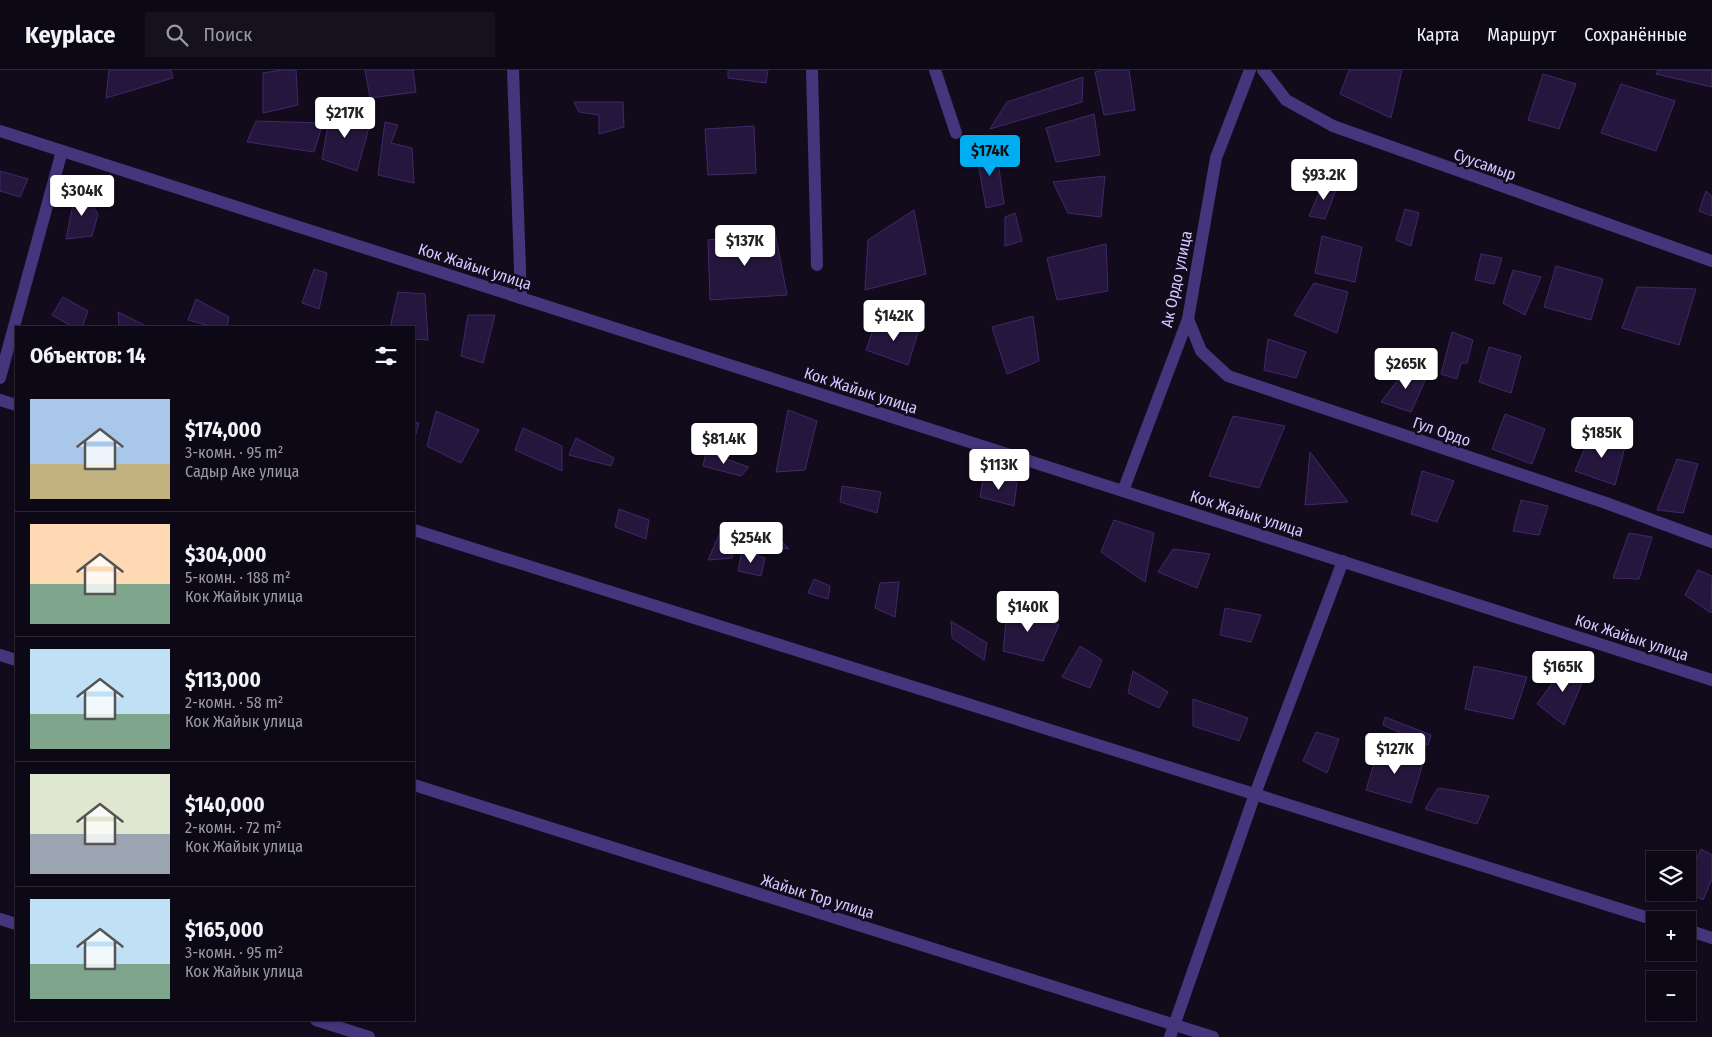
<!DOCTYPE html>
<html lang="ru">
<meta charset="utf-8">
<style>
:root{--surface:#0d0815;--page:#16111e;--text:#f1f3f6;--muted:#9a9aa0;--line:#2d2934;--accent:#00adf1}
body{margin:0;font-family:"Fira Sans Condensed",sans-serif;background:var(--page);color:var(--text);height:100vh;display:flex;flex-direction:column;font-size:19px;white-space:nowrap}
*{box-sizing:border-box;margin:0}
p{font-size:16px;color:var(--muted)}
.icon{flex:none;width:28px;height:28px;fill:none;stroke:currentColor;stroke-width:2;stroke-linecap:round;stroke-linejoin:round}
.map{position:relative;flex:1;overflow:hidden}
.sheet{position:absolute;left:15px;top:256px;width:400px;height:695px;display:flex;flex-direction:column;background:var(--surface);border-radius:0px;box-shadow:0 1px 4px #0004,0 0 0 1px var(--line)}
.sheet>*{flex:none}
.controls{position:absolute;left:1646px;top:781px;display:grid;gap:10px}
.controls a{display:grid;place-items:center;width:50px;height:50px;border-radius:0px;background:var(--surface);box-shadow:0 1px 4px #0004,0 0 0 1px var(--line);font-size:25px}
.price{position:absolute;translate:-50% -42px;padding:0 11px;border-radius:5px;background:#fff;color:#222;font-size:16px;line-height:32px;filter:drop-shadow(0 1px 2px #0008)}
.price::after{content:'';position:absolute;left:50%;top:30px;width:15px;height:11px;margin-left:-8px;background:inherit;clip-path:polygon(0 0,100% 0,50% 100%)}
.price.current{background:var(--accent);color:#111}
ul{padding:0;list-style:none}
li{display:flex;align-items:center;gap:15px;height:125px;padding:0 15px}
li+li{border-top:1px solid var(--line)}
li span{display:grid;place-items:center;flex:none;width:140px;height:100px;border-radius:0px;color:#555}
li>.icon{margin-inline-start:auto}
span .icon{width:60px;height:60px;fill:#fffc;stroke-width:1}
li b{font-size:21px}
h2{display:flex;justify-content:space-between;align-items:center;height:60px;padding:0 15px;font-size:21px}
header{display:flex;align-items:center;gap:30px;box-sizing:border-box;height:70px;padding:0 25px;background:var(--surface);border-bottom:1px solid var(--line)}
header strong{font-size:24px}
nav{display:flex;gap:28px;margin-inline-start:auto;font-size:18px}
.search{width:350px;height:45px;background:var(--page);display:flex;align-items:center;gap:12px;box-sizing:border-box;padding:0 18px;border-radius:0px;color:var(--muted);font-size:19px}
.map>svg:first-child{display:block}
</style>
<header>
<strong>Keyplace</strong>
<div class="search"><svg class="icon" aria-label="search" viewBox="0 0 24 24"><circle cx="10" cy="10" r="6"/><path d="M15 15l6 6"/></svg>Поиск</div>
<nav><a>Карта</a><a>Маршрут</a><a>Сохранённые</a></nav>
</header>
<div class="map">
<svg width="1712" height="967" viewBox="0 0 1712 967">
<rect width="100%" height="100%" fill="#110b1c"/>
<g fill="#25163d" stroke="#41286a">
<polygon points="109,0 171,0 173,8 106,28"/>
<polygon points="282,0 296,0 298,35 263,43 263,3"/>
<polygon points="365,0 413,0 416,22 370,28"/>
<polygon points="728,0 768,0 766,13 728,8"/>
<polygon points="1102,0 1129,0 1135,40 1104,45 1095,2"/>
<polygon points="1349,0 1402,0 1391,48 1340,24"/>
<polygon points="1658,0 1712,0 1712,17 1656,4"/>
<polygon points="1543,4 1576,14 1559,59 1528,50"/>
<polygon points="1083,7 1082,32 990,59 1007,32"/>
<polygon points="1621,14 1675,31 1656,81 1601,63"/>
<polygon points="574,32 623,32 624,57 599,64 599,45 579,42"/>
<polygon points="331,38 371,50 357,101 322,89"/>
<polygon points="1094,44 1100,85 1056,92 1046,58"/>
<polygon points="256,51 323,53 314,82 247,72"/>
<polygon points="385,52 398,55 391,73 412,78 414,113 378,105"/>
<polygon points="754,56 756,103 708,105 705,59"/>
<polygon points="996,78 1004,134 986,138 976,81"/>
<polygon points="0,101 28,109 20,127 0,121"/>
<polygon points="1105,106 1101,147 1068,143 1053,112"/>
<polygon points="1325,109 1337,117 1325,149 1309,146"/>
<polygon points="77,114 98,144 92,166 66,169"/>
<polygon points="1706,121 1712,126 1712,146 1699,141"/>
<polygon points="1405,139 1419,143 1411,176 1396,170"/>
<polygon points="914,140 926,204 865,220 868,170"/>
<polygon points="1015,143 1022,171 1005,176 1005,147"/>
<polygon points="775,162 787,225 710,230 708,170"/>
<polygon points="1322,166 1362,177 1355,212 1315,203"/>
<polygon points="1106,174 1108,221 1057,230 1047,188"/>
<polygon points="1481,184 1502,188 1494,214 1475,210"/>
<polygon points="1556,196 1603,209 1591,250 1544,237"/>
<polygon points="314,199 327,203 319,239 302,233"/>
<polygon points="1513,200 1541,207 1525,245 1503,233"/>
<polygon points="1314,213 1348,222 1337,263 1294,245"/>
<polygon points="1637,217 1696,219 1679,275 1622,258"/>
<polygon points="398,222 425,224 428,270 414,269 414,258 390,258"/>
<polygon points="63,227 88,241 82,258 74,258 52,245"/>
<polygon points="196,229 229,247 227,258 218,258 188,250"/>
<polygon points="118,242 150,258 119,258"/>
<polygon points="468,245 495,245 483,293 461,286"/>
<polygon points="1033,246 1039,291 1007,304 992,257"/>
<polygon points="875,254 920,256 908,295 866,280"/>
<polygon points="1452,262 1473,270 1467,293 1461,293 1457,309 1441,304"/>
<polygon points="1268,269 1306,282 1296,308 1264,300"/>
<polygon points="1489,277 1521,286 1511,323 1479,312"/>
<polygon points="1409,295 1427,306 1411,342 1381,332"/>
<polygon points="788,340 817,351 805,400 776,402"/>
<polygon points="436,341 479,360 461,393 427,376"/>
<polygon points="1505,344 1545,359 1532,394 1492,379"/>
<polygon points="1233,346 1285,356 1259,418 1209,406"/>
<polygon points="414,352 419,353 414,371"/>
<polygon points="523,358 562,376 562,401 515,380"/>
<polygon points="1591,364 1626,373 1615,415 1575,401"/>
<polygon points="576,368 614,388 611,396 569,385"/>
<polygon points="706,382 749,397 741,406 703,396"/>
<polygon points="1310,382 1348,432 1305,435"/>
<polygon points="1677,389 1698,394 1683,443 1657,440"/>
<polygon points="1422,401 1454,411 1437,452 1411,444"/>
<polygon points="983,410 1017,412 1014,436 980,427"/>
<polygon points="842,416 881,422 877,443 840,432"/>
<polygon points="1521,430 1548,436 1539,465 1513,461"/>
<polygon points="619,439 649,450 646,469 615,457"/>
<polygon points="1114,450 1154,463 1145,512 1101,482"/>
<polygon points="763,452 789,479 753,472"/>
<polygon points="722,458 738,465 732,488 708,490"/>
<polygon points="1629,463 1652,467 1639,509 1613,508"/>
<polygon points="1173,479 1210,484 1197,518 1158,502"/>
<polygon points="742,481 765,488 761,506 738,501"/>
<polygon points="1698,500 1712,506 1711,543 1685,525"/>
<polygon points="814,509 830,516 828,529 808,523"/>
<polygon points="899,512 895,547 875,538 880,513"/>
<polygon points="1008,532 1059,555 1043,591 1003,581"/>
<polygon points="1225,538 1261,545 1251,572 1220,565"/>
<polygon points="951,551 987,573 984,590 952,568"/>
<polygon points="1080,576 1102,590 1090,618 1062,607"/>
<polygon points="1474,596 1527,607 1513,649 1465,639"/>
<polygon points="1564,597 1589,597 1564,655 1537,634"/>
<polygon points="1133,601 1168,622 1159,638 1128,623"/>
<polygon points="1193,629 1248,648 1239,671 1193,656"/>
<polygon points="1385,647 1431,665 1428,675 1383,655"/>
<polygon points="1316,662 1339,669 1327,703 1303,691"/>
<polygon points="1379,677 1424,690 1411,733 1366,720"/>
<polygon points="1438,718 1489,726 1477,754 1425,739"/>
<polygon points="1701,779 1712,785 1712,809 1703,830 1688,822 1688,809"/>
</g>
<g fill="none" stroke-linecap="round" stroke-linejoin="round">
<g stroke="#44357c" stroke-width="12">
<polyline points="513,0 521,228"/>
<polyline points="812,0 817,195"/>
<polyline points="935,0 956,63"/>
<polyline points="1263,0 1286,30 1333,56 1712,191"/>
<polyline points="0,61 1712,610"/>
<polyline points="1188,249 1201,281 1228,306 1606,433 1712,472"/>
<polyline points="0,308 62,81"/>
<polyline points="0,330 16,335"/>
<polyline points="1123,421 1188,249 1216,88 1250,0"/>
<polyline points="414,460 1655,850"/>
<polyline points="0,585 16,590"/>
<polyline points="414,715 1213,967"/>
<polyline points="0,849 16,854"/>
<polyline points="1688,860 1712,868"/>
<polyline points="316,950 369,967"/>
<polyline points="1170,967 1255,724 1343,491"/>
</g>
</g>
<g text-anchor="middle" stroke-width="5" stroke-linejoin="round" paint-order="stroke">
<g font-size="16" fill="#d7c6ff" stroke="#110b1c">
<text transform="translate(1485 94) rotate(20)" y="6">Суусамыр</text>
<text transform="translate(475 196) rotate(18)" y="6">Кок Жайык улица</text>
<text transform="translate(1176 209) rotate(-78)" y="6">Ак Ордо улица</text>
<text transform="translate(861 320) rotate(18)" y="6">Кок Жайык улица</text>
<text transform="translate(1442 361) rotate(19)" y="6">Гул Ордо</text>
<text transform="translate(1247 443) rotate(18)" y="6">Кок Жайык улица</text>
<text transform="translate(1632 567) rotate(18)" y="6">Кок Жайык улица</text>
<text transform="translate(818 826) rotate(17)" y="6">Жайык Тор улица</text>
</g>
</g>
</svg>
<div class="controls">
<a><svg class="icon" aria-label="layers" viewBox="0 0 24 24"><path d="M12 4l9 5-9 5-9-5zM3 14l9 5 9-5"/></svg></a>
<a>+</a>
<a>−</a>
</div>
<b class="price" style="left:345px;top:69px">$217K</b>
<b class="price current" style="left:990px;top:107px">$174K</b>
<b class="price" style="left:1324px;top:131px">$93.2K</b>
<b class="price" style="left:82px;top:147px">$304K</b>
<b class="price" style="left:745px;top:197px">$137K</b>
<b class="price" style="left:894px;top:272px">$142K</b>
<b class="price" style="left:1406px;top:320px">$265K</b>
<b class="price" style="left:1602px;top:389px">$185K</b>
<b class="price" style="left:724px;top:395px">$81.4K</b>
<b class="price" style="left:999px;top:421px">$113K</b>
<b class="price" style="left:751px;top:494px">$254K</b>
<b class="price" style="left:1028px;top:563px">$140K</b>
<b class="price" style="left:1563px;top:623px">$165K</b>
<b class="price" style="left:1395px;top:705px">$127K</b>
<section class="sheet">
<h2>Объектов: 14<svg class="icon" aria-label="filters" viewBox="0 0 24 24"><path d="M4 7h16M4 17h16"/><circle cx="9" cy="7" r="2"/><circle cx="15" cy="17" r="2"/></svg></h2>
<ul>
<li><span style="background:linear-gradient(#a9c7e8 65%,#c2b280 0)"><svg class="icon" aria-label="home" viewBox="0 0 24 24"><path d="M3 11l9-7 9 7M6 9v11h12V9"/></svg></span><div><b>$174,000</b><p>3-комн. · 95 m²</p><p>Садыр Аке улица</p></div></li>
<li><span style="background:linear-gradient(#ffd9b3 60%,#7fa58c 0)"><svg class="icon" aria-label="home" viewBox="0 0 24 24"><path d="M3 11l9-7 9 7M6 9v11h12V9"/></svg></span><div><b>$304,000</b><p>5-комн. · 188 m²</p><p>Кок Жайык улица</p></div></li>
<li><span style="background:linear-gradient(#bfe0f5 65%,#7fa58c 0)"><svg class="icon" aria-label="home" viewBox="0 0 24 24"><path d="M3 11l9-7 9 7M6 9v11h12V9"/></svg></span><div><b>$113,000</b><p>2-комн. · 58 m²</p><p>Кок Жайык улица</p></div></li>
<li><span style="background:linear-gradient(#dfe7d0 60%,#9aa5b1 0)"><svg class="icon" aria-label="home" viewBox="0 0 24 24"><path d="M3 11l9-7 9 7M6 9v11h12V9"/></svg></span><div><b>$140,000</b><p>2-комн. · 72 m²</p><p>Кок Жайык улица</p></div></li>
<li><span style="background:linear-gradient(#bfe0f5 65%,#7fa58c 0)"><svg class="icon" aria-label="home" viewBox="0 0 24 24"><path d="M3 11l9-7 9 7M6 9v11h12V9"/></svg></span><div><b>$165,000</b><p>3-комн. · 95 m²</p><p>Кок Жайык улица</p></div></li>
</ul>
</section>
</div>
